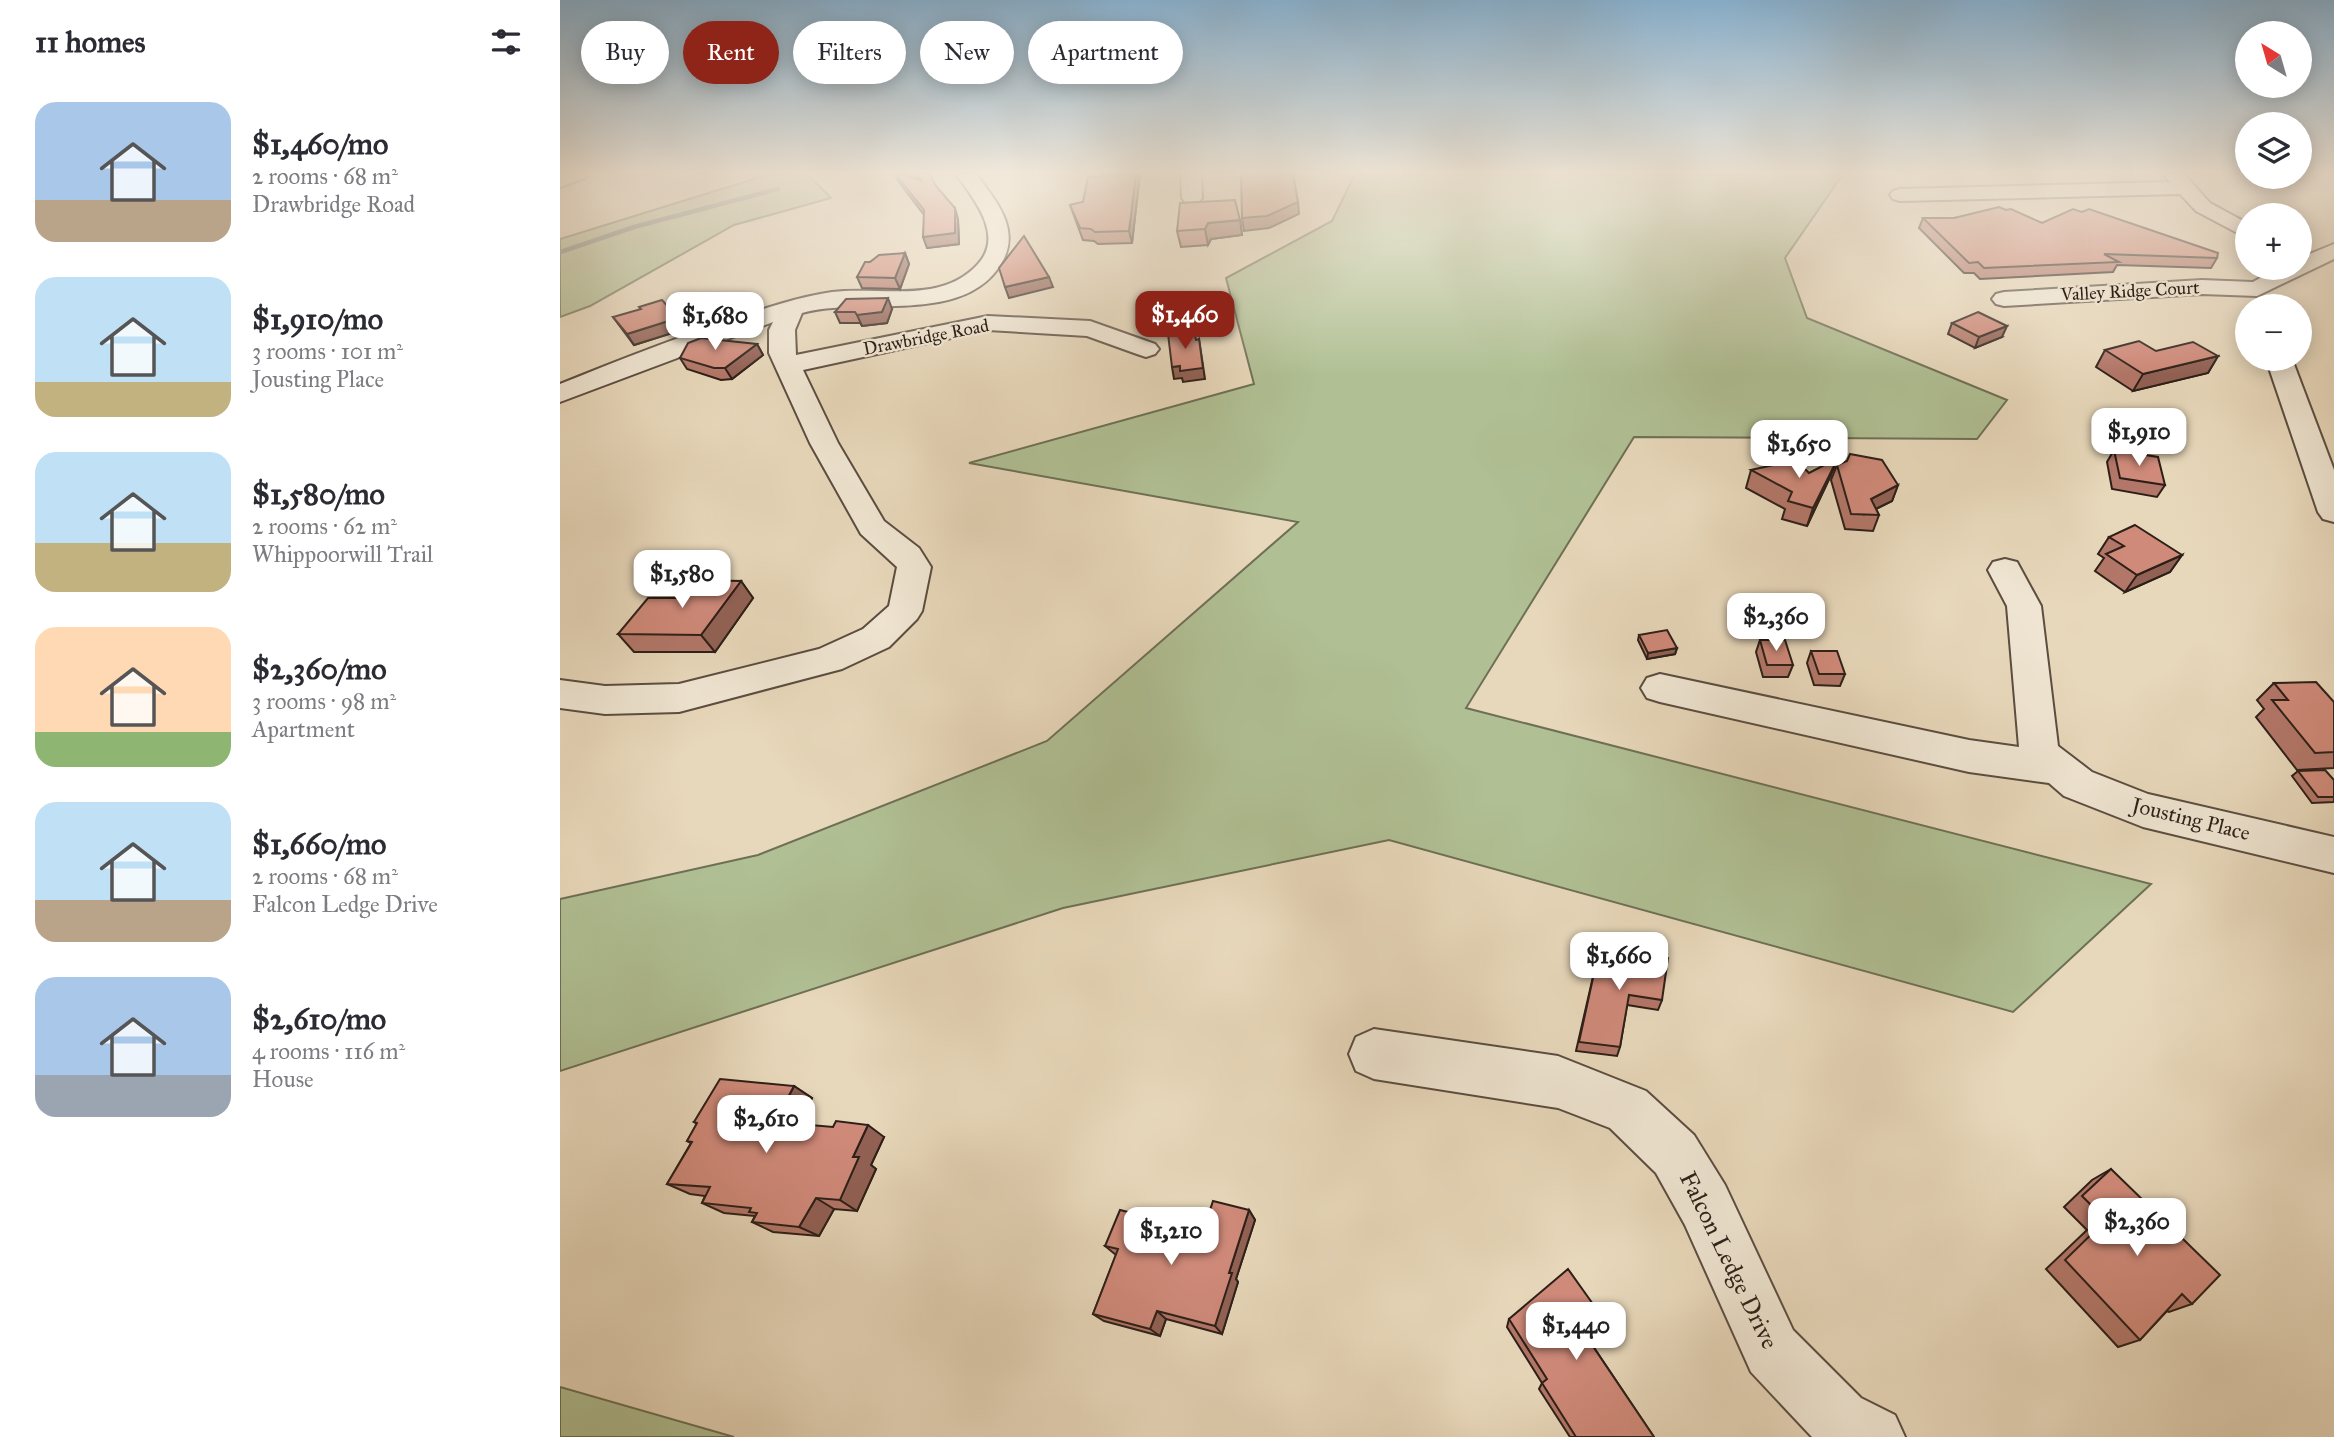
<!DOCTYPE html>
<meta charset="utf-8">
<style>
:root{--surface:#fff;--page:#f7f7f7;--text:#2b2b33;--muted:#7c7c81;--accent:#8f2418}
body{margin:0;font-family:"IM FELL Great Primer",serif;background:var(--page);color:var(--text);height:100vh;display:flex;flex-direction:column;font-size:26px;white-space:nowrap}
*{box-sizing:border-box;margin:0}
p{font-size:23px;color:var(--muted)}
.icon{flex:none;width:38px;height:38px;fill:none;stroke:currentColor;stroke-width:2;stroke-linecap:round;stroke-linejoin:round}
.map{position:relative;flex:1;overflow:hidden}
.drawer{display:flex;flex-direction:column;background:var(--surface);width:560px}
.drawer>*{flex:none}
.guide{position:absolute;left:21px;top:21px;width:665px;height:63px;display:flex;gap:14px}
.needle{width:46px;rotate:323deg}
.fabs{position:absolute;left:1675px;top:21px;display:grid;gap:14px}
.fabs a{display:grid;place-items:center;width:77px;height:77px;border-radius:50%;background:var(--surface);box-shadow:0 4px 18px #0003;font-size:35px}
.price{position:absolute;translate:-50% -60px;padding:0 16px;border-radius:14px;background:#fff;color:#222;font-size:23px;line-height:46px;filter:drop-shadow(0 2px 4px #0008)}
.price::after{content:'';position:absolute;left:50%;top:42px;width:21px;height:16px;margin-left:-10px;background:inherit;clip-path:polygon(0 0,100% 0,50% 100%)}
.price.on{background:var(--accent);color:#fff}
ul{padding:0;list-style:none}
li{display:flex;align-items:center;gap:21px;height:175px;padding:0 35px}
li span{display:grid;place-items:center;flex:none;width:196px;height:140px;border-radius:21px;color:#555}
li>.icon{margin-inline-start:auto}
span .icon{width:84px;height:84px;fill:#fffc;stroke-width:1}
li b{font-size:30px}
h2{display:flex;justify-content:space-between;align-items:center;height:84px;padding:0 35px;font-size:30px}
.pill{padding:0 24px;border-radius:32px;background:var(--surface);box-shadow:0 4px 18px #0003;font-size:24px;line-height:63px}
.pill.on{background:var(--accent);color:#fff}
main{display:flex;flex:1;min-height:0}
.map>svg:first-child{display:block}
</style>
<main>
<section class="drawer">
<h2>11 homes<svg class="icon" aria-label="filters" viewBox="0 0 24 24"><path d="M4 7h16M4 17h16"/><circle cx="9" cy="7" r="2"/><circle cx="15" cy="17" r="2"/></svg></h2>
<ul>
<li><span style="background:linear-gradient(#a9c7e8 70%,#b9a48a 0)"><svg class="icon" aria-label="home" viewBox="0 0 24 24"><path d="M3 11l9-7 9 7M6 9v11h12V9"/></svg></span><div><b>$1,460/mo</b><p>2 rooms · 68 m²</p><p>Drawbridge Road</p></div></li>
<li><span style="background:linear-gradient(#bfe0f5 75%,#c2b280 0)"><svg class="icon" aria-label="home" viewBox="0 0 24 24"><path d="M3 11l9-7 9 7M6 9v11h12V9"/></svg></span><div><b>$1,910/mo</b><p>3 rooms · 101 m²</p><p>Jousting Place</p></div></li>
<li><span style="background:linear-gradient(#bfe0f5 65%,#c2b280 0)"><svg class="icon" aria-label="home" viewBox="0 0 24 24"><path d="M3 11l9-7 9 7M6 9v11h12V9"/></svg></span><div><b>$1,580/mo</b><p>2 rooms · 62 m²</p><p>Whippoorwill Trail</p></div></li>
<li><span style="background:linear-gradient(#ffd9b3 75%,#8fb573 0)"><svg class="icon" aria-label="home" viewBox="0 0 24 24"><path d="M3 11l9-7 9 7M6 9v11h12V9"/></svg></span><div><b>$2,360/mo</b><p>3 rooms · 98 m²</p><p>Apartment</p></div></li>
<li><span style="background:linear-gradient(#bfe0f5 70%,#b9a48a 0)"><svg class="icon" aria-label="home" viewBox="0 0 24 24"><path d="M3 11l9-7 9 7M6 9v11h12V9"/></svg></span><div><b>$1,660/mo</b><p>2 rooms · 68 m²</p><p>Falcon Ledge Drive</p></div></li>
<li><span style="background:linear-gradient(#a9c7e8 70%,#9aa5b1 0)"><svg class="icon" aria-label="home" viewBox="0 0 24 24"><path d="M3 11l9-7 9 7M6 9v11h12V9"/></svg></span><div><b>$2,610/mo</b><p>4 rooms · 116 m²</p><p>House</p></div></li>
</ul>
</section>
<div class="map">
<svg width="1774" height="1437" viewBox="0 0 1774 1437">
<rect width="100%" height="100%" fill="#e8d8bb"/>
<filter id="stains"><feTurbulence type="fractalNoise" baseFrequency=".00286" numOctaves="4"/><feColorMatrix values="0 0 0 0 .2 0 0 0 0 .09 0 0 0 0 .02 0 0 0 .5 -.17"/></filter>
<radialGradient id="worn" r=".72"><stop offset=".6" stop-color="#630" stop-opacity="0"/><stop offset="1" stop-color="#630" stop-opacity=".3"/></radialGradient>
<g fill="#b0c094" stroke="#6e7056" stroke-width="2">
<polygon points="210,174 247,174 271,198 174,225 30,306 0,317 0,239"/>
<polygon points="795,174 1283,174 1225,258 1247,318 1447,400 1417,439 1074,437 906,708 1591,884 1453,1012 829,840 503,908 0,1071 0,899 198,855 487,741 738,522 409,463 694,384 666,278 772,221"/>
<polygon points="0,1387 174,1437 0,1437"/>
</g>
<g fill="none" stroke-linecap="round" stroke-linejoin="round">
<polyline stroke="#6f7a79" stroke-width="4.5" points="0,252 74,227 218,189"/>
<g stroke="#5b4d41" stroke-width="4">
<g id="minor">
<polygon points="0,174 28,174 25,178 0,187"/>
<path d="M396,174H416C436,201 462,230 441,264C403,326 303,296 242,313L235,330L236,355L428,316L530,321L595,344L599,349L595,354L586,357L577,354L527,336L428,330L243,370L278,443L324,521L359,548L371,567L362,611L357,619L329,647L282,669L119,712L45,714L0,708V680L45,686L119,684L259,649L303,629L329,606L337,567L301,534L250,443L209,353V330L213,322L0,402V384C57,361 115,338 174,319C206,308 238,297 272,292C320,286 381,305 418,264C445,235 413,198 396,174Z"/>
<polygon points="621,174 641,174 642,198 639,202 625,202 622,198"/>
<polygon points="1603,174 1624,174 1650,203 1687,223 1687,238 1636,211 1620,194 1340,201 1333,199 1330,195 1333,191 1340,189 1610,182"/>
<polygon points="1774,244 1774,259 1697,296 1642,294 1444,306 1436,304 1432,299 1436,294 1444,292 1642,280 1693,282 1718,268 1740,268 1740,258"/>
<polygon points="1706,359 1732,359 1774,470 1774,522 1763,519 1758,512"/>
<polygon points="1445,559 1457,562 1481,606 1498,746 1532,772 1588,794 1774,837 1774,873 1583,827 1504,796 1489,783 1409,772 1100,702 1087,698 1081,688 1087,678 1100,674 1409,740 1459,747 1447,606 1428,570 1433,562"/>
<polygon points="814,1029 998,1056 1086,1091 1134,1135 1165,1185 1233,1330 1301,1398 1335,1415 1345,1437 1252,1437 1191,1372 1125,1225 1096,1173 1050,1128 998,1108 814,1079 796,1071 789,1054 796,1037"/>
</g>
</g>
<use href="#minor" fill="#f0e6d3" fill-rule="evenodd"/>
</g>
<g fill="#b37769" stroke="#2c1f18" stroke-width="2">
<polygon points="335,174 340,174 346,176 344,174 369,174 376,186 398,219 399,244 367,248 364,215 338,181"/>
<polygon points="580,174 572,243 538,244 534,241 523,240 510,205 523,202 542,176"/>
<polygon points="1446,210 1482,223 1657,258 1651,268 1557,265 1553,272 1420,279 1414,273 1404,273 1359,228 1363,218 1394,218"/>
<polygon points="680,220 682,235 651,239 648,245 621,247 617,231"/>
<polygon points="345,253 349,264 340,289 302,288 297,277 310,262"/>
<polygon points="332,309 327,323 302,326 300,323 280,323 275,312"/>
<polygon points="53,317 118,318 125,329 74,345"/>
<polygon points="1392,323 1442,337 1415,348 1388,334"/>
<polygon points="197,344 203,355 172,379 161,380 127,369 120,358"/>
<polygon points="1545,350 1596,351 1658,356 1648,373 1573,391 1536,367"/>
<polygon points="1554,450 1605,485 1597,497 1552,489 1547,462"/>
<polygon points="1277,465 1338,485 1332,501 1316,509 1319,515 1313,531 1285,529 1271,480"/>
<polygon points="1191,470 1249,473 1271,475 1247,526 1222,519 1225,509 1186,488"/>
<polygon points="1549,537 1622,555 1610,572 1565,592 1535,571 1544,558 1538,554"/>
<polygon points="181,581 193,598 155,652 74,652 58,634 119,598"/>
<polygon points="1079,635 1117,648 1115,654 1087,659 1078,640"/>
<polygon points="1200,640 1233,665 1228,677 1203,677 1196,652"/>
<polygon points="1251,651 1285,674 1280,686 1254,685 1247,663"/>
<polygon points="1714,683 1774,702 1774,768 1737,770 1696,717 1704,709 1697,700"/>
<polygon points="1738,771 1774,780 1774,802 1752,803 1732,776"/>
<polygon points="1040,946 1102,1000 1098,1010 1067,1005 1060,1047 1057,1056 1016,1051"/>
<polygon points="234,1086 252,1098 239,1124 324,1137 311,1165 316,1169 297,1211 274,1209 259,1236 213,1232 192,1222 195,1216 164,1213 142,1203 145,1196 130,1194 107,1184 131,1143 127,1141 137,1124 134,1122"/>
<polygon points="1551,1169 1632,1304 1609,1312 1607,1311 1580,1340 1558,1347 1486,1269 1527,1230 1504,1207 1532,1180"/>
<polygon points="689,1210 695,1220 676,1279 678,1282 662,1334 606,1319 600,1336 544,1321 533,1314 556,1255 545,1246 643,1231"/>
<polygon points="949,1319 1044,1336 1033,1346 1094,1437 1010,1437 979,1389 982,1383 947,1327"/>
</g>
<g fill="#926155" stroke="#2c1f18" stroke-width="2">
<polygon points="576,174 580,174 572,243 569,231"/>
<polygon points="738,202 739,214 709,228 684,231 682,218"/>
<polygon points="395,208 398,219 399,244 367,248 363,237"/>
<polygon points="680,220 682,235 651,239 648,245 645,229 648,223"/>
<polygon points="345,253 349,264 340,289 335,278"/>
<polygon points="489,277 493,287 449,298 445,287"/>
<polygon points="328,298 332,309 327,323 302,326 297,315"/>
<polygon points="118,318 125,329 74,345 67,334"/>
<polygon points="1447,326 1442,337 1415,348 1419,337"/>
<polygon points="639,339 645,379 623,382 622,378 614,379 612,367 620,366"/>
<polygon points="197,344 203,355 172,379 165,368"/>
<polygon points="1658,356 1648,373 1573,391 1583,374"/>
<polygon points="1278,458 1271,475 1247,526 1253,508"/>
<polygon points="1338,485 1332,501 1305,514 1311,499"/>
<polygon points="1622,555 1610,572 1565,592 1577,575"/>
<polygon points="181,581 193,598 155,652 141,635"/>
<polygon points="1117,648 1115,654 1087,659 1088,653"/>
<polygon points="234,1086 252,1098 234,1134 215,1122"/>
<polygon points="308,1125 324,1137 311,1165 316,1169 297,1211 280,1200 293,1157"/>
<polygon points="256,1198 274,1209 259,1236 239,1227"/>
<polygon points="689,1210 695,1220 676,1279 678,1282 662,1334 655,1326 669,1273"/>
<polygon points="597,1311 606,1319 600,1336 590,1329"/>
<polygon points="1050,1328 1044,1336 1027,1351 1032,1345"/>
</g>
<g fill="#d08a7a" stroke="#2c1f18" stroke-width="2">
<polygon points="335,174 340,174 363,181 353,174 369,174 376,186 395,208 395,233 363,237 364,210"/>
<polygon points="542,174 576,174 569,231 535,232 531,229 520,228 510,205 523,202 528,177 542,176"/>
<polygon points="681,174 733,174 738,202 707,216 682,218"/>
<polygon points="675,200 680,220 648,223 645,229 617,231 620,203"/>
<polygon points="1439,207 1446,210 1451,209 1482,223 1513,209 1522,212 1529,209 1658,253 1657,258 1544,254 1559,262 1424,268 1418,262 1409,263 1363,218 1394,218"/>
<polygon points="464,236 489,277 445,287 439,268"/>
<polygon points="345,253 335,278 297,277 305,262 310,262 319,255"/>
<polygon points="328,298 322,312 297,315 295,312 275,312 286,299"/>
<polygon points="102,300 118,318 67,334 53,317 81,309 79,307"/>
<polygon points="1418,312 1447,326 1419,337 1392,323"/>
<polygon points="634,331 636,340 639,339 643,368 620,371 620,366 612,367 608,334"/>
<polygon points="141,338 197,344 165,368 154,368 120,358 128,343"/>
<polygon points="1579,341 1596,351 1633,342 1658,356 1583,374 1545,350"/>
<polygon points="1554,450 1598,457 1605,485 1560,478"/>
<polygon points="1290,454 1322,460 1338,485 1311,499 1319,515 1291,514 1277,465 1287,461"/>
<polygon points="1278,458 1253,508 1228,501 1232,492 1191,470 1236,460 1249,473"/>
<polygon points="1575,525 1622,555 1577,575 1546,554 1564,546 1549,537"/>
<polygon points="133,580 181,581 141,635 58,634 88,598 119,598"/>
<polygon points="1107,630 1117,648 1088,653 1079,635"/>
<polygon points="1200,640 1225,640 1233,665 1207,665"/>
<polygon points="1251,651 1277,651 1285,674 1259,674"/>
<polygon points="1756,682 1774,702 1774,752 1755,753 1712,700 1728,700 1714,683"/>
<polygon points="1765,770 1774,780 1774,797 1758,797 1738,771"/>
<polygon points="1040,946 1108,958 1102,1000 1069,995 1060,1047 1019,1042"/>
<polygon points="160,1079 234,1086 215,1122 273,1127 276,1121 308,1125 293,1157 299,1157 280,1200 256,1198 239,1227 192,1222 197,1213 189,1212 191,1208 142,1203 150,1187 107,1184 132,1142 127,1141 137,1123 134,1122"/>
<polygon points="1551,1169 1660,1275 1632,1304 1622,1294 1580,1340 1505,1260 1546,1220 1522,1196"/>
<polygon points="653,1201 689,1210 669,1273 672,1273 655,1326 597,1311 590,1329 533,1314 558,1249 545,1246 560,1210 643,1231"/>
<polygon points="1008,1269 1050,1328 1032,1345 1094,1437 1016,1437 982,1383 987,1379 949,1319"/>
</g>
<linearGradient id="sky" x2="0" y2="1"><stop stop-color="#89b5d6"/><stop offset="0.46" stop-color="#f5ede0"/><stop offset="1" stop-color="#f5ede0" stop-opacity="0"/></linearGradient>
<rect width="1774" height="375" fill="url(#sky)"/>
<g text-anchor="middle" stroke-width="5" stroke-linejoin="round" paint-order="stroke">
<g font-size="18" fill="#2c1f18" stroke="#f0e6d3">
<text transform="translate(1570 291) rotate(-3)" y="6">Valley Ridge Court</text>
<text transform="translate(366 337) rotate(-11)" y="6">Drawbridge Road</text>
</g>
<g font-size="21" fill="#2c1f18" stroke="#f0e6d3">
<text transform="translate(1631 819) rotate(14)" y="7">Jousting Place</text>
</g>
<g font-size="24" fill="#2c1f18" stroke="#f0e6d3">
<text transform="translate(1169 1260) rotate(64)" y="8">Falcon Ledge Drive</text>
</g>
</g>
<rect width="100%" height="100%" filter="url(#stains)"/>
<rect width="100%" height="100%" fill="url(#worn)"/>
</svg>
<div class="fabs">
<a><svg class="needle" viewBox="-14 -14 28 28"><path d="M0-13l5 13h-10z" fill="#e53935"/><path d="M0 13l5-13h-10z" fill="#7c7c81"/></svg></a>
<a><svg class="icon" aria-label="layers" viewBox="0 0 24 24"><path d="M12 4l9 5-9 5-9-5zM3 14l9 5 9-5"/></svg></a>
<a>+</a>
<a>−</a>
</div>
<b class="price on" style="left:625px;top:351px">$1,460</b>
<b class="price" style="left:155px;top:352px">$1,680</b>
<b class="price" style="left:1579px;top:468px">$1,910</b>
<b class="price" style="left:1239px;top:480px">$1,650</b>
<b class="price" style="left:122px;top:610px">$1,580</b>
<b class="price" style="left:1216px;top:653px">$2,360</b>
<b class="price" style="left:1059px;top:992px">$1,660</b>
<b class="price" style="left:206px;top:1155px">$2,610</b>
<b class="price" style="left:1577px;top:1258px">$2,360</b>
<b class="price" style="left:611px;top:1267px">$1,210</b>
<b class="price" style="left:1016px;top:1362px">$1,440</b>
<div class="guide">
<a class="pill">Buy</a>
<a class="pill on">Rent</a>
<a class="pill">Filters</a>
<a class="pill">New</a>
<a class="pill">Apartment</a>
</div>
</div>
</main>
